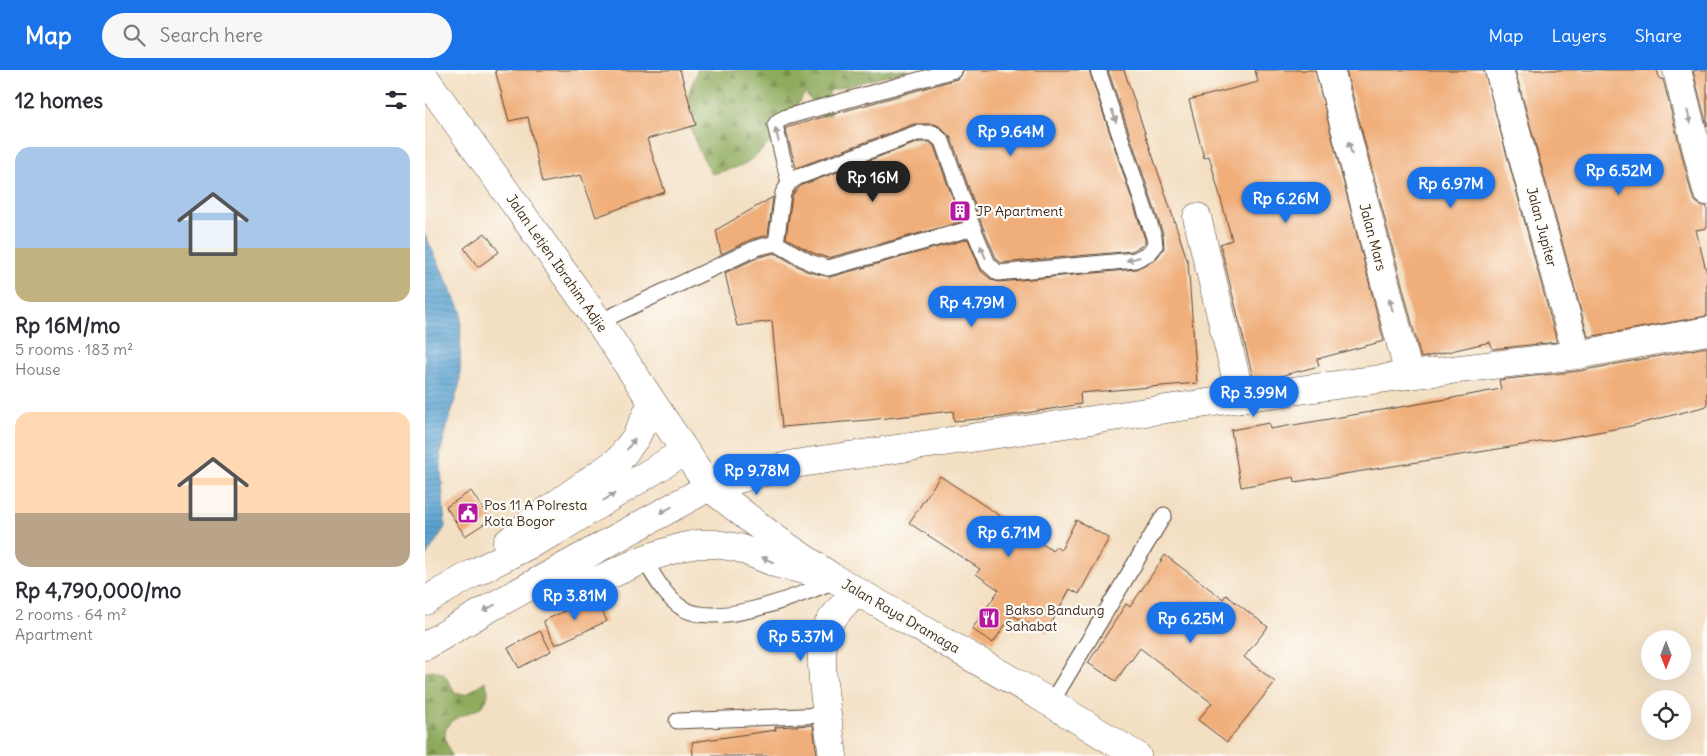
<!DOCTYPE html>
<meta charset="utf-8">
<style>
:root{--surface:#fff;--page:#f7f7f7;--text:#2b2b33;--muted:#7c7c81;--accent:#1a73e8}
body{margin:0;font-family:Delius,sans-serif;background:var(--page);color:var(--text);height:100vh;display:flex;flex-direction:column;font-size:19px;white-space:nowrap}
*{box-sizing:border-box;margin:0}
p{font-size:16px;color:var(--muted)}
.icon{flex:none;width:28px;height:28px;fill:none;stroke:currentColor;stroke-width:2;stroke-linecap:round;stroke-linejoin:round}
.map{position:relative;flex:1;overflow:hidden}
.panel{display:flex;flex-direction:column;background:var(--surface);width:425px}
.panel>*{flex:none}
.needle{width:32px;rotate:180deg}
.tools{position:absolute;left:1216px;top:560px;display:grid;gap:10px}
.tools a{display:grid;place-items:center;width:50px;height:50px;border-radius:50%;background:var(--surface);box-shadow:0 5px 20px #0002;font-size:25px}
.price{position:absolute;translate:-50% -42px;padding:0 11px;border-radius:18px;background:var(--accent);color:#fff;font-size:16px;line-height:32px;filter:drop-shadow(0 1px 2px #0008)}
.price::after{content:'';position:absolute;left:50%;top:30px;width:15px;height:11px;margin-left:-8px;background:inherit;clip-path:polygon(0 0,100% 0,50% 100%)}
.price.on{background:#222;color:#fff}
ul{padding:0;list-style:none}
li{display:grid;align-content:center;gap:10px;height:265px;padding:0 15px}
li span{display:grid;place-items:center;height:155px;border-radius:15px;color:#555}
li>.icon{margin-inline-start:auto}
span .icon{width:90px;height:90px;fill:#fffc;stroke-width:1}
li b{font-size:21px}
h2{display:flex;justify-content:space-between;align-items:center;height:60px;padding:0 15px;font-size:21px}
header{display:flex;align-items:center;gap:30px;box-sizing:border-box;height:70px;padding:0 25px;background:var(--accent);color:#fff}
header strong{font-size:24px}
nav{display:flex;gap:28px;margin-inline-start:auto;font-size:18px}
.search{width:350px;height:45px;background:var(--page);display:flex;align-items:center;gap:12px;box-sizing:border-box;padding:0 18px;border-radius:28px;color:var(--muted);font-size:19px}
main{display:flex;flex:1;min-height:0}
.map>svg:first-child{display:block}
</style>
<header>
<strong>Map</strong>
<div class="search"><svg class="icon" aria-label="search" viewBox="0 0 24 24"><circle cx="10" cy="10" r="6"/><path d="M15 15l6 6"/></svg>Search here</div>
<nav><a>Map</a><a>Layers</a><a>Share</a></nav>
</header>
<main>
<section class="panel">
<h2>12 homes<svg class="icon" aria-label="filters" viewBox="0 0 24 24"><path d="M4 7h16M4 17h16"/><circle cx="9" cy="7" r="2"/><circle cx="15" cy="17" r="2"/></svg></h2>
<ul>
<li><span style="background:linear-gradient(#a9c7e8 65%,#c2b280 0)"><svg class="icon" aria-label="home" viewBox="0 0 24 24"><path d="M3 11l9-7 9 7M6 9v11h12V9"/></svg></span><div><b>Rp 16M/mo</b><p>5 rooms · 183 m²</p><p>House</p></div></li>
<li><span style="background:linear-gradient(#ffd9b3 65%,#b9a48a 0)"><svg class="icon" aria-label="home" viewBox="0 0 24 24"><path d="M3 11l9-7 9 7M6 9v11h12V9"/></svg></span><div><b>Rp 4,790,000/mo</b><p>2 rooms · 64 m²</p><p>Apartment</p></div></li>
</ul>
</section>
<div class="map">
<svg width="1282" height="686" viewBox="0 0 1282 686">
<defs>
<pattern id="forest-firs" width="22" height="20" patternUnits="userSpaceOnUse" patternTransform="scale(1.25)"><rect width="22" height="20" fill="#8eaa5c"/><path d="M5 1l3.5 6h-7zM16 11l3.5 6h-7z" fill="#758b4b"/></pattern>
<pattern id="water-rules" width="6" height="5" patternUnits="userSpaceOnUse" patternTransform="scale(1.25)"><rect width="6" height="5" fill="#5aa2d1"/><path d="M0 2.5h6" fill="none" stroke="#4c84a9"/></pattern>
</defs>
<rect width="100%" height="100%" fill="#fdfcf7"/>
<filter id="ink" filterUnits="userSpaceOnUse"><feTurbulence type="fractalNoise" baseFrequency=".02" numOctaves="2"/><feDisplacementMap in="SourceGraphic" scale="10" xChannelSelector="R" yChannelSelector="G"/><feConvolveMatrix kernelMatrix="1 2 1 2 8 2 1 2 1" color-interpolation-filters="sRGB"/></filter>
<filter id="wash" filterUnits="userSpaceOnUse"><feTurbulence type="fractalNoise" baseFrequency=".0096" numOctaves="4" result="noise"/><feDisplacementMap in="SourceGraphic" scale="20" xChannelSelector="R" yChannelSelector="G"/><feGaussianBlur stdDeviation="1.12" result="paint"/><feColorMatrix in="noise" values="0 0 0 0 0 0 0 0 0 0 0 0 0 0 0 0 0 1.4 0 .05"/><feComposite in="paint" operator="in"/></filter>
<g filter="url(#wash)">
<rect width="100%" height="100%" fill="#f3dfc2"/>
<g fill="url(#forest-firs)" stroke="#646a3d">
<path d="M272,0H484L404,21L408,68L397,45L380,23C362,50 346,79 317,95C308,99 297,101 287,104C274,82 261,57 263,30C263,20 270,10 272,0Z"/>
<path d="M8,600L19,604L31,624H42L60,611C61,614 63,619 63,622C63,649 18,639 20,667C20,673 25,680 26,686H0V602Z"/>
</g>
<polygon fill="url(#water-rules)" stroke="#4a6678" points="0,165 36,240 35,312 15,383 20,457 0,488"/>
<g id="blocks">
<g fill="#f0af7a">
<polygon points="70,0 255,0 271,55 222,69 240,122 171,147 156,105 117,113 103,47 84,51"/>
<polygon points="538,0 664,0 720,169 720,173 718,175 707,181 576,193 571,188 557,155 526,68 514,56 509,54 489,54 371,98 360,58 532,9 536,6"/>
<polygon points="683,0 699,0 763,192 772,313 655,323 656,334 577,347 529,351 528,341 443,350 357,357 347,251 312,256 300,203 334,187 350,183 381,201 405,207 543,169 556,201 567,210 574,212 711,199 731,189 739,178 738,164"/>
<polygon points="830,0 890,0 959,271 892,289 894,296 851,307 829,311 795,174 807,170 784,86 779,88 764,30 833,12"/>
<polygon points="921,0 1059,0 1132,272 1067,279 1065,272 996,288"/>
<polygon points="1090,0 1232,0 1235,9 1238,9 1267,125 1271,132 1277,136 1282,136 1282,158 1271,160 1282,204 1282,246 1163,267"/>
<polygon points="1274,0 1282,0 1282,56 1268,1"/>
<polygon points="494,72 504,72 509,76 536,152 403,188 388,183 361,168 367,126 371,120 377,115"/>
<polygon points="348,127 343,165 327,169 296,184 291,160"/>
<polygon points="60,163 74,182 53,197 39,178"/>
<polygon points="1282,277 1282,336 1206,356 1134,369 870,412 869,407 816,417 806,360 844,353 845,359 1022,329 1076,319 1074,310 1154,301"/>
<polygon points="515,406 628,481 630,477 636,480 651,450 684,468 654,524 645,519 621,563 587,545 568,573 547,559 574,520 551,504 555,499 484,453"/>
<polygon points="46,421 65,450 40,466 21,437"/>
<polygon points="740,485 798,529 801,525 843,557 819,587 850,612 802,672 773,650 787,633 715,578 706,591 705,590 691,611 663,593 701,534 705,537"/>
<polygon points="170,527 182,551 130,575 118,551"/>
<polygon points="115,561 126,581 94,598 83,578"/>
<polygon points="388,655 392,686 268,686 267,672 351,660 350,657"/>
</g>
</g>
</g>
<g filter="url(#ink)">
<use href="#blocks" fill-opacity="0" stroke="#574537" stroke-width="1"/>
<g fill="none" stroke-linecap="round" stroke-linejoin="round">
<g stroke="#574537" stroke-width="17">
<g id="lane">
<polygon points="492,63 508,63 517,71 548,158 403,198 384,192 351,173 358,123 364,113 373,107"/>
<polyline points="364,113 350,55 353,51 361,47 529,0"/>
<polyline points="548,158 563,194 573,203 710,190 724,183 730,176 729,167 673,0"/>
<polyline points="174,252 331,178 351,173"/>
<path d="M219,490C230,507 240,527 257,538C293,560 377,524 413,510"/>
<polyline points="626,633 739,445"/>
<polyline points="252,651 402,645"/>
</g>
</g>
<g stroke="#574537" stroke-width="29">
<g id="street">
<polyline points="905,0 984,305"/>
<polyline points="1074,0 1152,285"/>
<polyline points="1252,0 1282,121"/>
<polyline points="772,147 816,328"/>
<polyline points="284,417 369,394 816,328 984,305 1152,285 1282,261"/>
<path d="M408,686C404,655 391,589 400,560C403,551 424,529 431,521"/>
</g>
</g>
<g stroke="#574537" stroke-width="29">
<polyline id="primary" points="0,8 174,252 260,381"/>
</g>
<g stroke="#574537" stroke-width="29">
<g id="highway">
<polyline points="82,473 106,452 194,390 211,367 227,333"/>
<polyline points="115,514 173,510 222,488 257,477 273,474 291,474 314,478 353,494 391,503"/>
<polyline points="0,531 47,504 129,462 260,381 284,417 348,467 407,507 626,633 712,686"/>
<polyline points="0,576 61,540 284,417"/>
</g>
</g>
<use href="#lane" stroke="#fff" stroke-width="15"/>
<use href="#street" stroke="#fff" stroke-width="28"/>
<use href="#primary" stroke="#fff" stroke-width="28"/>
<use href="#highway" stroke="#fff" stroke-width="28"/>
</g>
<defs><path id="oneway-solid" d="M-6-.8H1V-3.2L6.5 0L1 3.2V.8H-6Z" transform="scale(1.25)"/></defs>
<g fill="#a79f9a">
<use href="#oneway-solid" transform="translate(689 46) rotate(71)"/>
<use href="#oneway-solid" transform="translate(1264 47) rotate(76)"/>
<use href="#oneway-solid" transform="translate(352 65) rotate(-104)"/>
<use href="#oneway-solid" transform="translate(925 78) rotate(-105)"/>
<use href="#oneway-solid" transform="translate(558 182) rotate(-113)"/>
<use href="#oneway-solid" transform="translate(708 189) rotate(165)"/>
<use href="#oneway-solid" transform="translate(966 235) rotate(-105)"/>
<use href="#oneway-solid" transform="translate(206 374) rotate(-55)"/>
<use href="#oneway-solid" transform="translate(184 427) rotate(-32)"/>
<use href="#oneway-solid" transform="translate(241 440) rotate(152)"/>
<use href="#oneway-solid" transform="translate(343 490) rotate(-157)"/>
<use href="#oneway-solid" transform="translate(64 538) rotate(151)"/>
</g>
</g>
<defs>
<g id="building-square" transform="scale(1.125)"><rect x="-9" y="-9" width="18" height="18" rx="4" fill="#b5179e" stroke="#fdfcf7"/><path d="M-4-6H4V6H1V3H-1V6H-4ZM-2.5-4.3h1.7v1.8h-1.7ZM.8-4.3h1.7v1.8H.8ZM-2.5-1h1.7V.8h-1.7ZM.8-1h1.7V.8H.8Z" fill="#fff"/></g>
<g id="civic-square" transform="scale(1.125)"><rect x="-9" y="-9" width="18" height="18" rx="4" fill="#b5179e" stroke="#fdfcf7"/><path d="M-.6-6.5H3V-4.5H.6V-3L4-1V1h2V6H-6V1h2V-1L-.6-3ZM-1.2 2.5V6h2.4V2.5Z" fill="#fff"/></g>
<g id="restaurant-square" transform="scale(1.125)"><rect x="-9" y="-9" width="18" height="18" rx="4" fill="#b5179e" stroke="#fdfcf7"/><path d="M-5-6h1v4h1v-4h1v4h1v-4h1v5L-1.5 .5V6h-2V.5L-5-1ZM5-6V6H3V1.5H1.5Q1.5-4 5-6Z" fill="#fff"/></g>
</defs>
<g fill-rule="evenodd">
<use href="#building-square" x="535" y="141"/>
<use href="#civic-square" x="43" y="443"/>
<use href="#restaurant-square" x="564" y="548"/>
</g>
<g text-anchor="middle" stroke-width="4.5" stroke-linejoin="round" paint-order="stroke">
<g font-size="14" fill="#3b2a1e" stroke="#fdfcf7" text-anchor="start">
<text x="551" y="146">JP Apartment</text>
<text x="59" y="440">Pos 11 A Polresta<tspan x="59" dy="16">Kota Bogor</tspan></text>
<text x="580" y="545">Bakso Bandung<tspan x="580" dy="16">Sahabat</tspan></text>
</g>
<g font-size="14" fill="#3b2a1e" stroke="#fdfcf7">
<text transform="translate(1117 157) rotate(75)" y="5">Jalan Jupiter</text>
<text transform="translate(948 167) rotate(75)" y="5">Jalan Mars</text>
<text transform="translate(132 193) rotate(55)" y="5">Jalan Letjen Ibrahim Adjie</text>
<text transform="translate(476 546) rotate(30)" y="5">Jalan Raya Dramaga</text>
</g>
</g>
</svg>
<div class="tools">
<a><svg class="needle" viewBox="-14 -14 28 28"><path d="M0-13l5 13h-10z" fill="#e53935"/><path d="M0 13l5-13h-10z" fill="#7c7c81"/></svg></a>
<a><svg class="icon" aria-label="locate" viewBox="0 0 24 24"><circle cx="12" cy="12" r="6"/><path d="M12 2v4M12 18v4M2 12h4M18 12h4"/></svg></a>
</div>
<b class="price" style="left:586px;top:87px">Rp 9.64M</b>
<b class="price" style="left:1194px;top:126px">Rp 6.52M</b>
<b class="price on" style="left:448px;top:133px">Rp 16M</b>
<b class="price" style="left:1026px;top:139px">Rp 6.97M</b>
<b class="price" style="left:861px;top:154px">Rp 6.26M</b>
<b class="price" style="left:547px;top:258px">Rp 4.79M</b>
<b class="price" style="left:829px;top:348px">Rp 3.99M</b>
<b class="price" style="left:332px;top:426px">Rp 9.78M</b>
<b class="price" style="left:584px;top:488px">Rp 6.71M</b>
<b class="price" style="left:150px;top:551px">Rp 3.81M</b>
<b class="price" style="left:766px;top:574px">Rp 6.25M</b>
<b class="price" style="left:376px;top:592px">Rp 5.37M</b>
</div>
</main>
